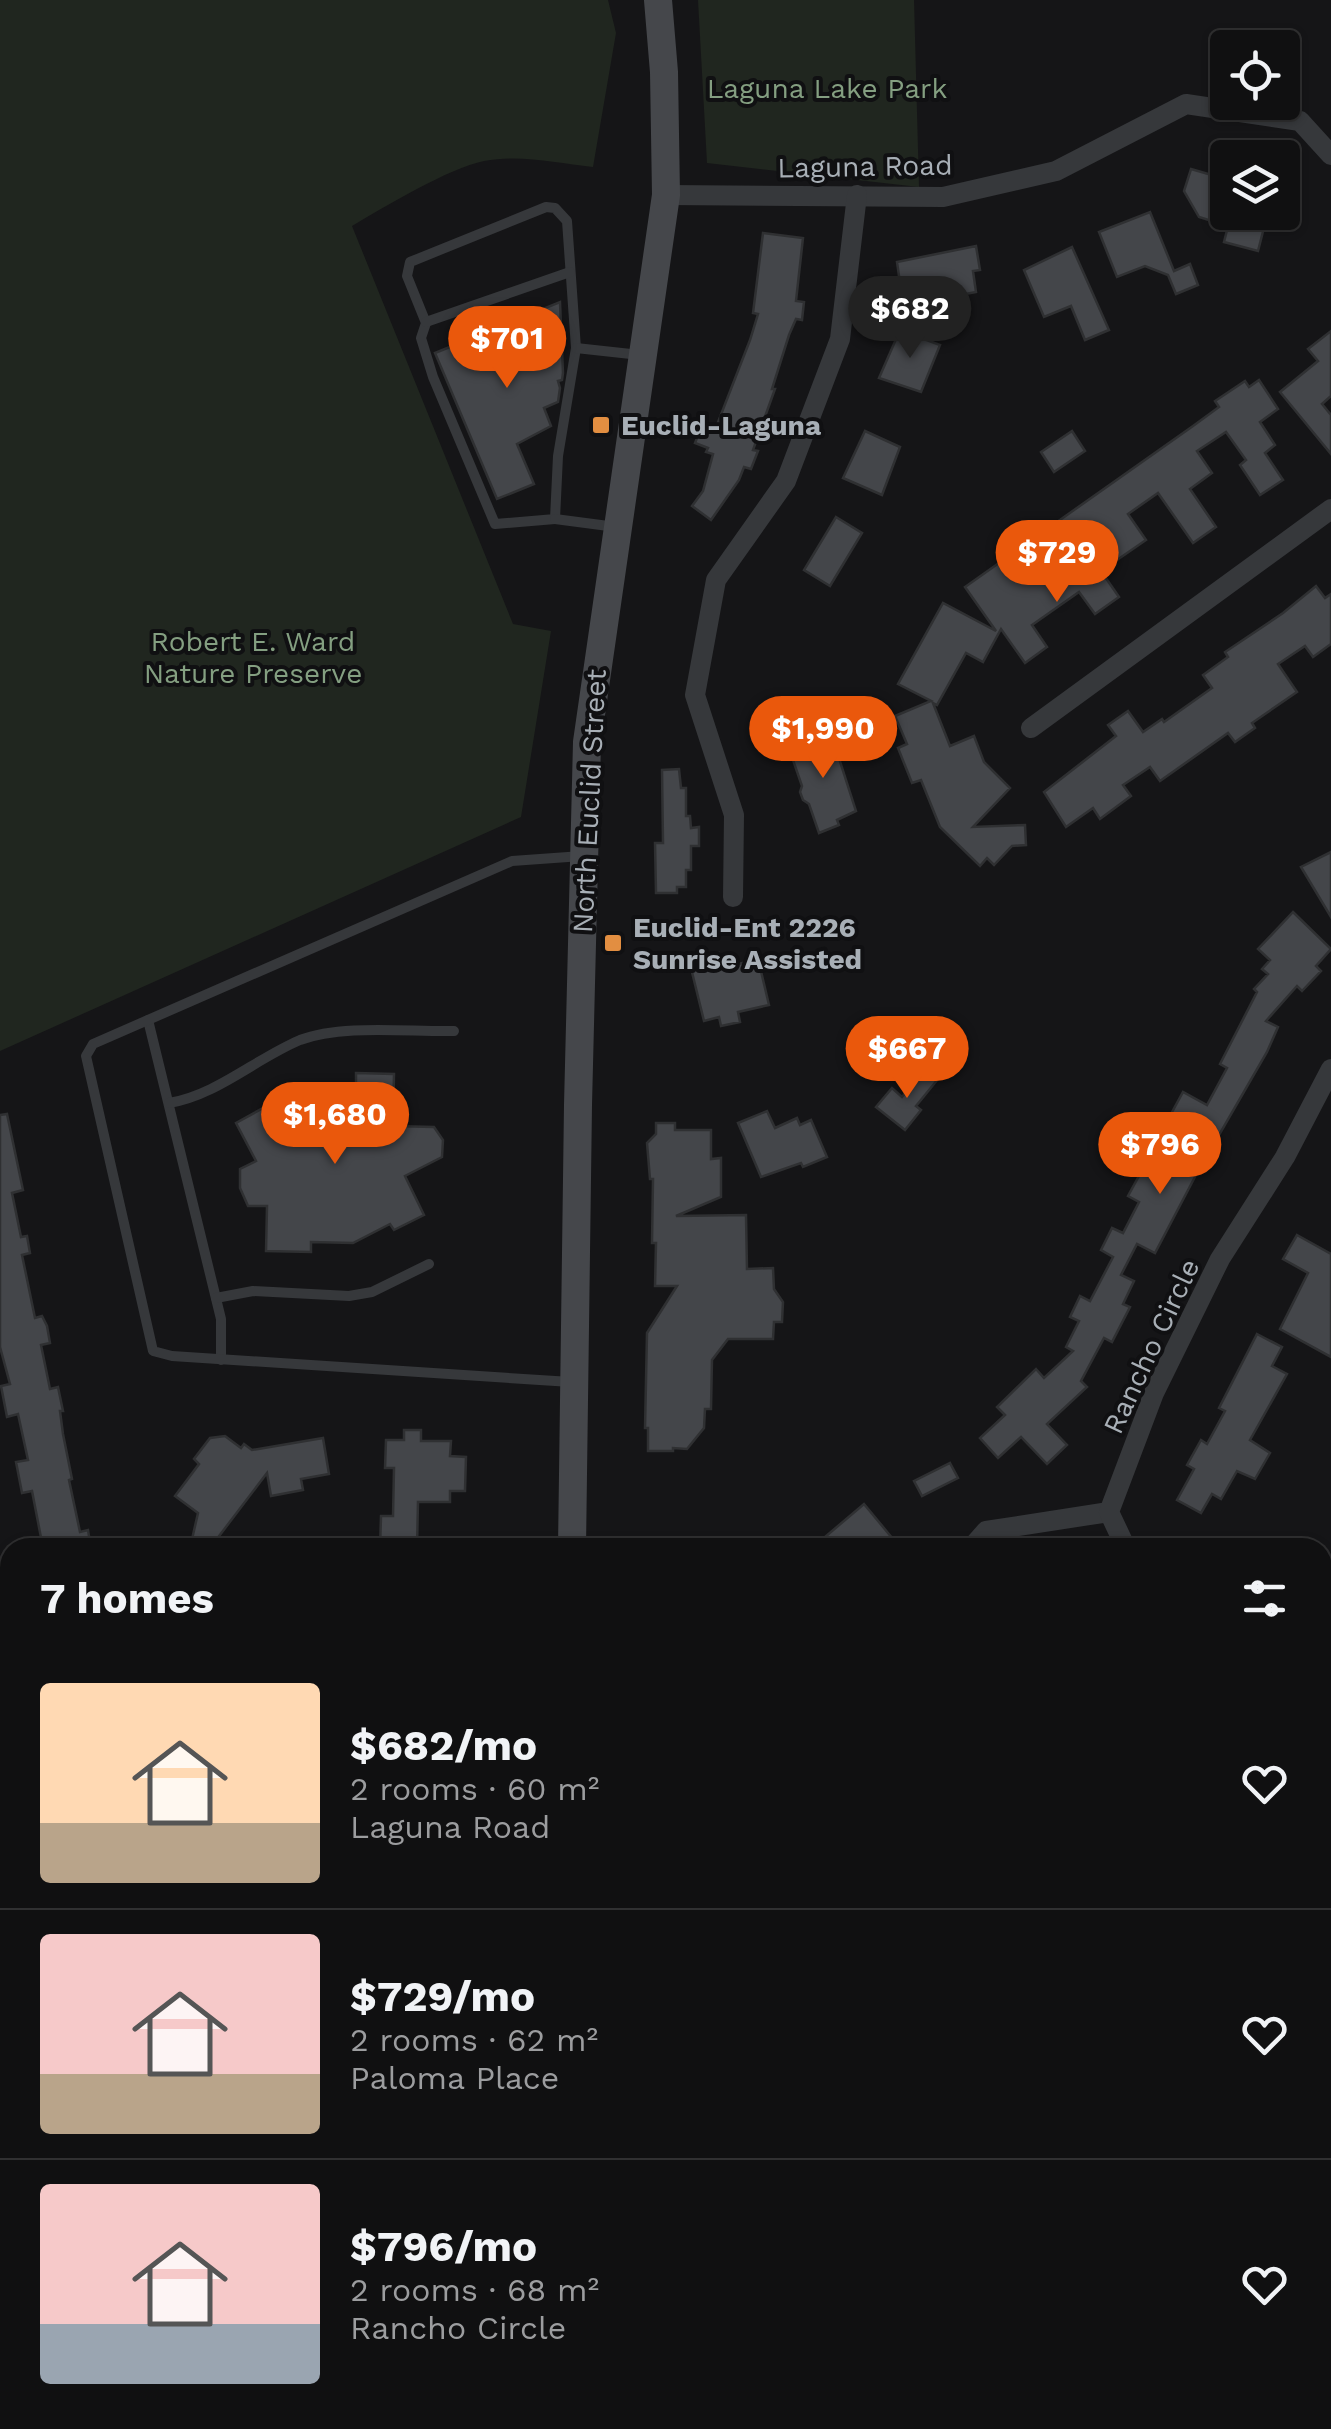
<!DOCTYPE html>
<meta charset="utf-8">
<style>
:root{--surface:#101011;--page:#1e1e1f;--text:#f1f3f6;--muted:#9c9d9f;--line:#303031;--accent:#ea580c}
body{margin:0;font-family:"Work Sans",sans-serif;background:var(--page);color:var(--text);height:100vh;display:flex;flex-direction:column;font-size:38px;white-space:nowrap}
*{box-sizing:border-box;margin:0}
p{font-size:32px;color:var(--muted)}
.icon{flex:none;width:55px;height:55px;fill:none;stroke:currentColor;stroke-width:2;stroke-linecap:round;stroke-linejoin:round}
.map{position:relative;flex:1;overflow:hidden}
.drawer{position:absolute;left:0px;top:1538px;width:1332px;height:892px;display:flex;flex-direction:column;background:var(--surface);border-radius:30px 30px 0 0;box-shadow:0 2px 8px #0004,0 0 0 2px var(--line)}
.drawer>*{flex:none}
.tools{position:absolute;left:1210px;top:30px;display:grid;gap:20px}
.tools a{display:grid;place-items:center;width:90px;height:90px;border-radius:10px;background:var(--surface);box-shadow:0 2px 8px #0004,0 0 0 2px var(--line);font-size:50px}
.price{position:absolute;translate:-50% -85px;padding:0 22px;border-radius:35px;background:var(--accent);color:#fff;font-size:32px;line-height:65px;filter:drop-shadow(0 2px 5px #0008)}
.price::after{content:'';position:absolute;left:50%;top:60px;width:30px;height:22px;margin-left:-15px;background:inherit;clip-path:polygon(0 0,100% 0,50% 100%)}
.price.selected{background:#222;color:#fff}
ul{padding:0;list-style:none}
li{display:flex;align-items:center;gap:30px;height:250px;padding:0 40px}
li+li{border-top:2px solid var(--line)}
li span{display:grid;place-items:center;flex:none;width:280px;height:200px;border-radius:10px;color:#555}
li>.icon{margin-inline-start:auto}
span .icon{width:120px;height:120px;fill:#fffc;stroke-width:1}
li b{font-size:42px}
h2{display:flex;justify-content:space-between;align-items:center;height:120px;padding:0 40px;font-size:42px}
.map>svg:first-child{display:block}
</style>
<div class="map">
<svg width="1331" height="2429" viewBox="0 0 1331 2429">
<rect width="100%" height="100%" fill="#151517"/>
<g fill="#20261f">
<path d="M0,0H608L616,33L593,167C557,163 520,154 484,161C449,168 384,207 352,226L513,624L551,631L521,817L0,1051Z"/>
<polygon points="698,0 914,0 919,187 707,163"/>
</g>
<g fill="#44464a" stroke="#2f3032" stroke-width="2.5">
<polygon points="1191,169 1222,178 1228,176 1228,212 1268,212 1258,251 1224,242 1228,226 1199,217 1184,191"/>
<polygon points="1150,212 1174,271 1190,264 1198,285 1176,294 1168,275 1145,266 1117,277 1099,232"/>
<polygon points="763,233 803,238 796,301 804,302 802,320 796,319 789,335 772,389 775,389 753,450 758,451 751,469 744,467 739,480 711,520 692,506 703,491 713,454 706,452 708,448 695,443 702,425 715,430 750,340 758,314 753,313"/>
<polygon points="976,246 980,270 973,271 976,292 903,306 902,300 893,292 892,284 899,276 897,262"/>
<polygon points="1072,247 1109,330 1085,340 1071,306 1044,317 1024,270"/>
<polygon points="560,302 563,373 562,380 558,381 560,388 558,402 544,408 551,426 517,444 534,484 497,499 435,353"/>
<polygon points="900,330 940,345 921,392 879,378"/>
<polygon points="1331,331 1331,396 1322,404 1331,415 1331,454 1280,392 1318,361 1308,349"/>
<polygon points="1259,380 1278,409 1260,422 1275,445 1265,453 1283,480 1260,495 1240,465 1246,460 1226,432 1197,451 1212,473 1190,489 1216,527 1193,543 1158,493 1128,514 1146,540 1101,571 1119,597 1095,614 1079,592 1032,625 1047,647 1025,663 1001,629 983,662 966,653 937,705 933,703 950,746 974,736 984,762 1010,788 973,827 1025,825 1026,845 1012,846 994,865 987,858 980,866 940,827 921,780 912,783 898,748 907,744 895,716 931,701 898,684 943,603 996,631 965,587 1193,426 1219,407 1215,401 1245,381 1249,387"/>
<polygon points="865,431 900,447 882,495 843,478"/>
<polygon points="1072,431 1085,451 1054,472 1041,452"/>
<polygon points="836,517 862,533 830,586 804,570"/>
<polygon points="1316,586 1325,598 1331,594 1331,644 1313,657 1305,646 1278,664 1297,692 1252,723 1255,728 1235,742 1228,733 1160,781 1150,767 1123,785 1131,796 1100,819 1093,808 1066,827 1044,792 1116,736 1108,725 1128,711 1143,732 1162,719 1164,722 1212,688 1203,675 1228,657 1225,652 1283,613"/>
<polygon points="822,732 823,735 829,733 836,749 856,811 837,820 839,825 819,833 809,804 803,800 800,792 802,786 793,760 798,758 793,742"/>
<polygon points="679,769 681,788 686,788 686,816 690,816 691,828 699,827 699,846 691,846 691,870 686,870 686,887 677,887 677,893 656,893 655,843 663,843 662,770"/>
<polygon points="1331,852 1331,917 1301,867"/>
<polygon points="1293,912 1331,949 1316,966 1321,971 1302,991 1297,986 1266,1021 1278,1027 1267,1052 1197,1173 1155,1253 1137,1244 1121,1275 1134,1281 1123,1304 1130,1307 1112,1342 1104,1338 1081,1381 1087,1387 1047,1424 1067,1445 1047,1464 1021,1437 998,1458 980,1438 1005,1415 997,1407 1036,1369 1044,1378 1073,1351 1066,1347 1079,1321 1070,1317 1080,1296 1090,1301 1113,1257 1101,1250 1112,1228 1123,1233 1139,1202 1128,1196 1157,1143 1167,1148 1182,1120 1171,1114 1183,1092 1207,1105 1227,1068 1220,1064 1257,992 1254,989 1268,974 1262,969 1270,960 1258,949"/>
<polygon points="719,953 723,968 746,962 748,970 760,967 769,1005 738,1012 740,1022 721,1026 719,1017 704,1021 689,960"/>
<polygon points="925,1069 938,1079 916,1106 921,1110 905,1130 876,1107 892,1088 902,1097"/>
<polygon points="356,1073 394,1074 393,1126 434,1127 443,1140 442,1157 405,1176 424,1215 394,1230 390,1224 353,1243 311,1242 311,1252 266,1251 267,1206 248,1206 240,1188 240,1169 256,1161 236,1123 274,1102 280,1115 318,1095 356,1096"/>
<polygon points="767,1111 775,1128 797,1118 800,1125 811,1120 827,1157 803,1167 801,1163 761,1177 738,1123"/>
<polygon points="7,1114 23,1190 12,1193 21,1237 27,1236 30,1253 22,1255 35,1318 42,1316 47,1326 50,1343 41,1345 50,1389 58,1387 63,1411 60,1411 63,1434 72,1479 69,1480 80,1532 88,1530 91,1548 43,1548 32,1491 22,1493 16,1462 28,1460 18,1414 7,1417 1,1386 10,1384 0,1347 0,1115"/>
<polygon points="656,1123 675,1123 675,1130 711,1130 711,1159 721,1158 721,1197 676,1216 746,1215 747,1269 773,1268 774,1289 783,1302 782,1322 774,1322 773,1339 728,1339 712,1360 711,1409 705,1409 704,1428 687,1449 673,1448 673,1451 648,1451 648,1428 645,1428 647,1333 677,1286 655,1286 656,1243 652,1243 653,1179 650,1179 647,1143 656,1134"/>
<polygon points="1297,1235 1331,1254 1331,1357 1280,1329 1308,1273 1283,1259"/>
<polygon points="1257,1334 1282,1347 1272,1366 1287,1374 1250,1440 1270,1453 1255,1479 1237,1471 1221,1499 1212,1494 1201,1513 1177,1500 1194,1469 1187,1465 1201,1440 1207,1444 1225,1411 1219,1408"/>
<polygon points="404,1430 421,1430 421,1441 451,1441 450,1456 466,1457 465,1491 450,1491 450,1502 418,1502 417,1548 380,1548 381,1516 393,1516 394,1468 385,1468 386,1440 404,1440"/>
<polygon points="225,1436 241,1448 244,1444 252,1450 323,1438 329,1474 301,1479 303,1490 271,1496 267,1473 210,1548 190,1548 198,1513 175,1496 199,1464 194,1459 210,1438"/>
<polygon points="950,1463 958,1478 922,1496 914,1481"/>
<polygon points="864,1504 893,1539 883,1548 812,1548"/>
</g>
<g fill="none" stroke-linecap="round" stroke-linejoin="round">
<g stroke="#36383b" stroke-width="10">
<polygon points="546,207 555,208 567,221 576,348 558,456 555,519 495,524 433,377 421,338 426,323 407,276 410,262"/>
<polyline points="426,322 570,272"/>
<polyline points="576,348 640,355"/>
<polyline points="555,519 616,527"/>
<polyline points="148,1020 221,1319 221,1360"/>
<path d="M169,1103C217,1095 255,1059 300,1040C342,1024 408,1032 454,1031"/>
<polyline points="216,1298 253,1291 349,1296 372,1292 429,1264"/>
<polyline points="571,1382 172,1356 153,1351 86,1056 93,1044 512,861 582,856"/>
</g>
<g stroke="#36383b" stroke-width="20">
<polyline points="666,195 943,197 1056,171 1186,104 1300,121 1331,155"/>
<polyline points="1031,728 1331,509"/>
<polyline points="733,897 734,815 695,695 716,580 786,481 840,339 857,195"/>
<polyline points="971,1548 986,1531 1109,1512"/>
<polyline points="1126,1548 1109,1512 1154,1393 1220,1259 1285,1157 1331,1069"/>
<polyline points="0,1597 10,1645"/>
<polyline points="0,1804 10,1682"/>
<polyline points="0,1969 10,1975"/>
<polyline points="1322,2025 1331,2044"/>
<polyline points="178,2420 179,2429"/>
<polyline points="415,2420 416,2429"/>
<polyline points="819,2420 820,2429"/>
</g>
<g stroke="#45474b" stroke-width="28">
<polyline points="572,1548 578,1105 587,742 666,195 664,72 658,0"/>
<polyline points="572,2420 573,2429"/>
</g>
</g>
<g fill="#e28e41" stroke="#101012" stroke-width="4">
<rect x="591" y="415" width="20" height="20" rx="5"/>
<rect x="603" y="933" width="20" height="20" rx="5"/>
</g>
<g text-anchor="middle" stroke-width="8" stroke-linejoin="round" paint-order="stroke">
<g font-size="28" fill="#849f81" stroke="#101012">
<text x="827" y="98">Laguna Lake Park</text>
<text x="253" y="651">Robert E. Ward<tspan x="253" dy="32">Nature Preserve</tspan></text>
</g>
<g font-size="28" fill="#a8afb6" stroke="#101012">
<text transform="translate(865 166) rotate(-1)" y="10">Laguna Road</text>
<text transform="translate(589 801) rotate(-87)" y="10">North Euclid Street</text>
<text transform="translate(1151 1346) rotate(-65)" y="10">Rancho Circle</text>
</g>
<g font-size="28" font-weight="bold" fill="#a8afb6" stroke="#101012" text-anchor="start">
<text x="621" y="435">Euclid-Laguna</text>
<text x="633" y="937">Euclid-Ent 2226<tspan x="633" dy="32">Sunrise Assisted</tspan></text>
</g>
</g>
</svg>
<div class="tools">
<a><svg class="icon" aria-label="locate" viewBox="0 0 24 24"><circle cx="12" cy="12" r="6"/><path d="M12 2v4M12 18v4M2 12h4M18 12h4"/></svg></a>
<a><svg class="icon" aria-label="layers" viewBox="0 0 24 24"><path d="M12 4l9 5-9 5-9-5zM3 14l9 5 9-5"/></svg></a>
</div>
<b class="price selected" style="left:910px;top:361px">$682</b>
<b class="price" style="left:507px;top:391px">$701</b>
<b class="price" style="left:1057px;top:605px">$729</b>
<b class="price" style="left:823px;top:781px">$1,990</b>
<b class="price" style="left:907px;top:1101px">$667</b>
<b class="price" style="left:335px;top:1167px">$1,680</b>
<b class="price" style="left:1160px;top:1197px">$796</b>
<section class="drawer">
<h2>7 homes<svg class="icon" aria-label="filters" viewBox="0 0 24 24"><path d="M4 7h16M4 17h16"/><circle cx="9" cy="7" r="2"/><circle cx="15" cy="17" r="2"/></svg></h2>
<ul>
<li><span style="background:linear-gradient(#ffd9b3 70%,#b9a48a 0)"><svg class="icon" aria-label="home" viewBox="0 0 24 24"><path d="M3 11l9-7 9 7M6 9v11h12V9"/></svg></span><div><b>$682/mo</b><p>2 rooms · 60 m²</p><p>Laguna Road</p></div><svg class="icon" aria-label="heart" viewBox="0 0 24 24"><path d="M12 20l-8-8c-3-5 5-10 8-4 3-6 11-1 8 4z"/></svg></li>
<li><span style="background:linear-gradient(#f6c9c9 70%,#b9a48a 0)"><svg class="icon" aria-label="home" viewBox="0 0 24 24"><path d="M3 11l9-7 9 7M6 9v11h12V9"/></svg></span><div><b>$729/mo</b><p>2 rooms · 62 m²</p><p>Paloma Place</p></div><svg class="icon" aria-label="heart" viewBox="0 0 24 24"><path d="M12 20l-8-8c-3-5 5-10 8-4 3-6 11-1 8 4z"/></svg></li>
<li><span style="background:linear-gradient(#f6c9c9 70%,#9aa5b1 0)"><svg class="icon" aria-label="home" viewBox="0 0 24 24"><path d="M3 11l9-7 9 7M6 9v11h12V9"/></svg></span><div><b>$796/mo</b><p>2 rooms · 68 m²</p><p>Rancho Circle</p></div><svg class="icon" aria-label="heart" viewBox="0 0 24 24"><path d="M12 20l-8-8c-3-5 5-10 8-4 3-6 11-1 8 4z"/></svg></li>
</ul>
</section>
</div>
